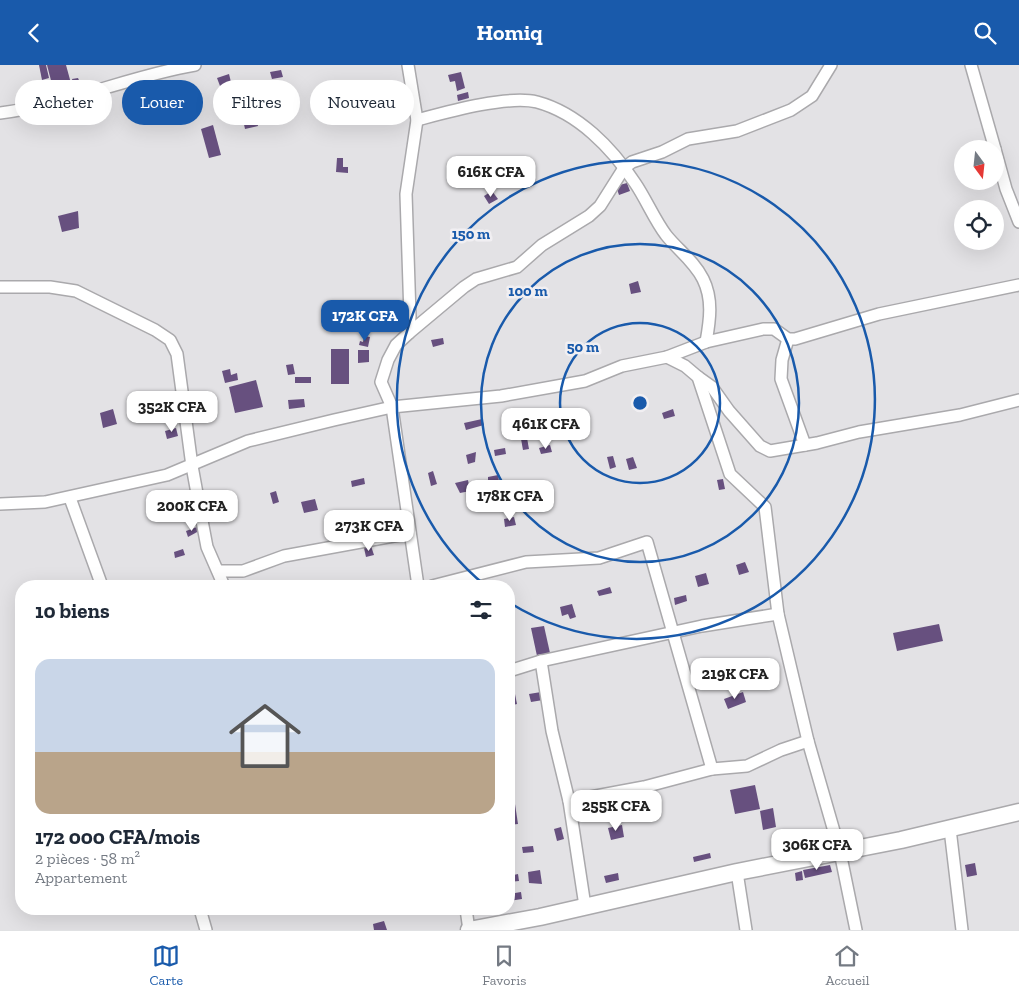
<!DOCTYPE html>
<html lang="fr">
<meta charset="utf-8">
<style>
:root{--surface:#fff;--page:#f2f2f3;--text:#1f2937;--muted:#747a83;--line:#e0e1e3;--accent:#195aab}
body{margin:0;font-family:"Zilla Slab",serif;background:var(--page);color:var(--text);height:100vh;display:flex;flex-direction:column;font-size:19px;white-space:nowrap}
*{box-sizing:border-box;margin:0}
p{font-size:16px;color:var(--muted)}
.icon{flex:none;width:28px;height:28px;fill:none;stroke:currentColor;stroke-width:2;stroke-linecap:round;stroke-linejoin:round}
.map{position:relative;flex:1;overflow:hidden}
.details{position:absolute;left:15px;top:515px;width:500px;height:335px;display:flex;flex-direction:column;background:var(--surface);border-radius:20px;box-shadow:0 5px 20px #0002}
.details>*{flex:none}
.hud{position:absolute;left:15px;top:15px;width:500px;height:45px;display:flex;gap:10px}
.needle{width:32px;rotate:165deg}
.controls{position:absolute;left:954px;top:75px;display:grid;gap:10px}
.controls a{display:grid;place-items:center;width:50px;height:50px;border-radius:50%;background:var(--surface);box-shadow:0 5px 20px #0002;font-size:25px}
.price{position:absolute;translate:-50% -42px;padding:0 11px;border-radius:10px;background:#fff;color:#222;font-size:16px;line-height:32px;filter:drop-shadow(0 1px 2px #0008)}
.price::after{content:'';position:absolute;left:50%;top:30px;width:15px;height:11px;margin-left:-8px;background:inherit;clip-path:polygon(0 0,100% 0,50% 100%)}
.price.on{background:var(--accent);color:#fff}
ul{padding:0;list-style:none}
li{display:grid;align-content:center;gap:10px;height:265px;padding:0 20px}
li+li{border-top:1px solid var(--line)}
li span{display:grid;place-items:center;height:155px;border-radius:15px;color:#555}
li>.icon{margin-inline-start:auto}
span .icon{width:90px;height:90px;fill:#fffc;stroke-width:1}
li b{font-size:21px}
h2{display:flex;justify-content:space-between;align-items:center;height:60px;padding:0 20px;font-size:21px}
.pill{padding:0 18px;border-radius:22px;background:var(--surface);box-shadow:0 5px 20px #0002;font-size:18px;line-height:45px}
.pill.on{background:var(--accent);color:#fff}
header{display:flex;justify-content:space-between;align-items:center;height:65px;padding:0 20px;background:var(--accent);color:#fff;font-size:22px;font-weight:700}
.menu{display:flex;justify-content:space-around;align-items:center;height:70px;border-top:1px solid var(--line);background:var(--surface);font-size:14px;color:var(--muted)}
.menu a{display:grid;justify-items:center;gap:2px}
.menu .on{color:var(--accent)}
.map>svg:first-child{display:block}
</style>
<header><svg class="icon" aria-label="back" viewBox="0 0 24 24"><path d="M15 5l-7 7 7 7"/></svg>Homiq<svg class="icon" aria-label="search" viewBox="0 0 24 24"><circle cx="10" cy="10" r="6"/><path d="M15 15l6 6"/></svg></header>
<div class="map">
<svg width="1019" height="865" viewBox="0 0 1019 865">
<rect width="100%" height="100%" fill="#e3e2e5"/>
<g fill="#67507f">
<polygon points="39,0 46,0 49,13 42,15"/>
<polygon points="47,0 66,0 72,22 54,27"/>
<polygon points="281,5 283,12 272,14 270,7"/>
<polygon points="461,7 465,23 457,26 455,16 450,17 448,10"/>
<polygon points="229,9 231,17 220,21 217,13"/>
<polygon points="78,13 82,22 74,23 72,14"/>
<polygon points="468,27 469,33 458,36 457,30"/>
<polygon points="255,47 258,61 245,64 242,50"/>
<polygon points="213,60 221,90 209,93 201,64"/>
<polygon points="337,93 343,93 343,102 348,102 348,108 336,107"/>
<polygon points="627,118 630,126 619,130 616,121"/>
<polygon points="492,126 498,134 489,139 484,131"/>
<polygon points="78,146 79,163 62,167 58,151"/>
<polygon points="638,216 641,227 631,229 629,219"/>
<polygon points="364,271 370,272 368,282 359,280 360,276 363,277"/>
<polygon points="443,273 444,279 433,282 431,275"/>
<polygon points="576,277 578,284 569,286 567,279"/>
<rect x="331" y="284" width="18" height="35"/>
<polygon points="358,285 369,285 369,297 358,298"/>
<polygon points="293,299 295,309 288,310 286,300"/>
<polygon points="230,304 231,310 237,308 238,315 225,318 222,306"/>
<rect x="295" y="312" width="16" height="6"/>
<polygon points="256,315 263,342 235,348 229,322"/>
<polygon points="304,334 305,342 289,344 288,335"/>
<polygon points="113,344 117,359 103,363 100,348"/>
<polygon points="673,344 675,351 664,354 662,348"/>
<polygon points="482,354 484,360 466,365 464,358"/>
<polygon points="176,363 178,371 167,374 165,366"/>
<polygon points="527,373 529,384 523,385 521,374"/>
<polygon points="550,380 552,387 541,389 539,383"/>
<polygon points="505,383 506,389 495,391 494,385"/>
<polygon points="476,387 475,397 468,399 466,390"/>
<polygon points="613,391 616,402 610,404 607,392"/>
<polygon points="633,392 637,403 629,405 626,394"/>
<polygon points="433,406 437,419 431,421 428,408"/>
<polygon points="498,410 499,416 488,419 488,412"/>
<polygon points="364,413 365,419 352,422 351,416"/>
<polygon points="723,414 725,424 719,425 717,415"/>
<polygon points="468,415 470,426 460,428 455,418"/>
<polygon points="276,426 279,437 273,439 270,428"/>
<polygon points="315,434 318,445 304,448 301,437"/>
<polygon points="193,441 195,448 184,450 182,445"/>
<polygon points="514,452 516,460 505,462 504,454"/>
<polygon points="197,462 199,466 188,472 186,466"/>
<polygon points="371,481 374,490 366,492 364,483"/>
<polygon points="183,484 185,490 175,493 174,487"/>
<polygon points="745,497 749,507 739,510 736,500"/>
<polygon points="706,508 709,519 698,522 695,511"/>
<polygon points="610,522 612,528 599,531 597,526"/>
<polygon points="509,523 515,548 509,549"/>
<polygon points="686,530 687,536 675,540 674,533"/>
<polygon points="572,539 576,552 570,554 568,549 562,551 560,542"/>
<polygon points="939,559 943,576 897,586 893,568"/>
<polygon points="544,561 550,588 537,591 531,563"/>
<polygon points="541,627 543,635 531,637 529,629"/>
<polygon points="743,627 746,637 728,644 724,634"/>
<polygon points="515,629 517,639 509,641 509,630"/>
<polygon points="755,720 760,744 735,749 730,725"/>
<polygon points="644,726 646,738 634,740 632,729"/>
<polygon points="515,739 518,759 509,760 509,740"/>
<polygon points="773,743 776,762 763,765 760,746"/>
<polygon points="622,760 624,772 611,775 608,763"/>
<polygon points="561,762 564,774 557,776 554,764"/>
<polygon points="533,781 534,787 523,788 522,782"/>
<polygon points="710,788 711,793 694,797 693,792"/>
<polygon points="975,798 977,810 967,812 965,800"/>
<polygon points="830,800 832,807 805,813 803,805"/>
<polygon points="540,805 542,819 529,818 528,807"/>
<polygon points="802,806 803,815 796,816 795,808"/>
<polygon points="618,808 619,815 606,818 604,811"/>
<polygon points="518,809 519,816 509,817 509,811"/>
<polygon points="521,827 522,834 509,836 509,829"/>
<polygon points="415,844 434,844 435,845 417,850"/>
<polygon points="384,856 387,865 374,865 373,859"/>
</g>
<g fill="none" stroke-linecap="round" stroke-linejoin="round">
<g stroke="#aaa9ac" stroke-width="14">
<g id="street">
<polyline points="408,0 417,55 406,129 410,251 409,268 396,280 388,295 381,317 392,342 418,521"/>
<polyline points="971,0 995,84"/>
<path d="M0,48C67,40 129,11 195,0"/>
<path d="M417,55C447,47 507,30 537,37C578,48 612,83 635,118C646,134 654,154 666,170C678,185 694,196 703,214C713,234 710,255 706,277"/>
<polyline points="995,84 1006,124 1019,157"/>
<polyline points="0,222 50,222 76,226 155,265 170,275 177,289 192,401 203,461 207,482 224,521"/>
<polyline points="409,268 464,222 476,214 517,202 542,180 589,151 600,141 624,103 632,97 662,87 688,74 737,66 791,45 812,31 831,0"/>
<polyline points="788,274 782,295 781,314 805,380"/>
<polyline points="667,292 685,301 698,312 730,409 765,442 778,549 808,676 840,787 856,865"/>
<polyline points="698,312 712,322 729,346 760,381 770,386 817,378 859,367 960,350 1019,335"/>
<polyline points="70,433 102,521"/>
<polyline points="0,439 45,437 167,410 248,376 334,355 392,342 501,331 585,316 622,301 667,292 706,277 763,264 774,264 788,274 795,274 879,249 1019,220"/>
<polyline points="219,506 243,506 284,491 410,468"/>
<polyline points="432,521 526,497 599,493 647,477 712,704"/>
<polyline points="541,596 552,666 569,736 585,841"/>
<polyline points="509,606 541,596 702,561 778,549"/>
<polyline points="569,736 644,722 712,704 747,701 781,685 808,676"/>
<polyline points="950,764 962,865"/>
<polyline points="737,807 746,865"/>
<polyline points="200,844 206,865"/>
<polyline points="466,844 469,865"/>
</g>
</g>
<g stroke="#aaa9ac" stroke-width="19">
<polyline id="secondary" points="469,865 540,852 737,807 901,775 1019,747"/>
</g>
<use href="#street" stroke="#fff" stroke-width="11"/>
<use href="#secondary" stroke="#fff" stroke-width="16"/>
</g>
<g fill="none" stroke="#195aab" stroke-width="2.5">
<circle cx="640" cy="338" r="80"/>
<circle cx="640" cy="338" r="159"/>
<path d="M486 521A239 239 0 1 1 510 538"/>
</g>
<circle cx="640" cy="338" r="8" fill="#195aab" stroke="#f1eff2" stroke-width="2.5"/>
<g font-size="15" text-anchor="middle" font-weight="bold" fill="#195aab" stroke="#f1eff2" stroke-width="5" stroke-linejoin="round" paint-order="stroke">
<text x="471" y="174">150 m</text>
<text x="528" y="231">100 m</text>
<text x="583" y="287">50 m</text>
</g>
</svg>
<div class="controls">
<a><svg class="needle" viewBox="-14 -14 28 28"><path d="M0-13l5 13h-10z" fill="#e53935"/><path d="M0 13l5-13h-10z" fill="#747a83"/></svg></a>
<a><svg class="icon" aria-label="locate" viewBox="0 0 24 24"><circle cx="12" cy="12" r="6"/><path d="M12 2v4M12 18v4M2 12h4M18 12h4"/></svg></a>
</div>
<b class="price" style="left:491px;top:133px">616K CFA</b>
<b class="price on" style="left:365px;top:277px">172K CFA</b>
<b class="price" style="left:172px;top:368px">352K CFA</b>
<b class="price" style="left:546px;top:385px">461K CFA</b>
<b class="price" style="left:510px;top:457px">178K CFA</b>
<b class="price" style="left:192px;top:467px">200K CFA</b>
<b class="price" style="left:369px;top:487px">273K CFA</b>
<b class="price" style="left:735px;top:635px">219K CFA</b>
<b class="price" style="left:616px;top:767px">255K CFA</b>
<b class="price" style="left:817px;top:806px">306K CFA</b>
<div class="hud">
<a class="pill">Acheter</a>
<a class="pill on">Louer</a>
<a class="pill">Filtres</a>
<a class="pill">Nouveau</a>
</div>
<section class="details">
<h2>10 biens<svg class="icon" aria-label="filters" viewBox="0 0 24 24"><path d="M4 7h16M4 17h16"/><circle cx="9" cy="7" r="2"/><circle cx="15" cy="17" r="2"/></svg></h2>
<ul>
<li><span style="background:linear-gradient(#c9d6e8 60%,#b9a48a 0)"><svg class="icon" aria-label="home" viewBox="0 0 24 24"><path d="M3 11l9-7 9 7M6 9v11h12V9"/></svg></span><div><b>172 000 CFA/mois</b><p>2 pièces · 58 m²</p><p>Appartement</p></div></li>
</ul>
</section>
</div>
<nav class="menu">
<a class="on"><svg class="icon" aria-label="map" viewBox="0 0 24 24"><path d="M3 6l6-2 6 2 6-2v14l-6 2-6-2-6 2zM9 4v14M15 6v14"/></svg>Carte</a>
<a><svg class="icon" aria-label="saved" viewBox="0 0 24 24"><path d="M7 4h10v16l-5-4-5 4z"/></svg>Favoris</a>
<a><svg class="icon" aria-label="home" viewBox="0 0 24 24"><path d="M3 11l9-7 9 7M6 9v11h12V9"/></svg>Accueil</a>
</nav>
